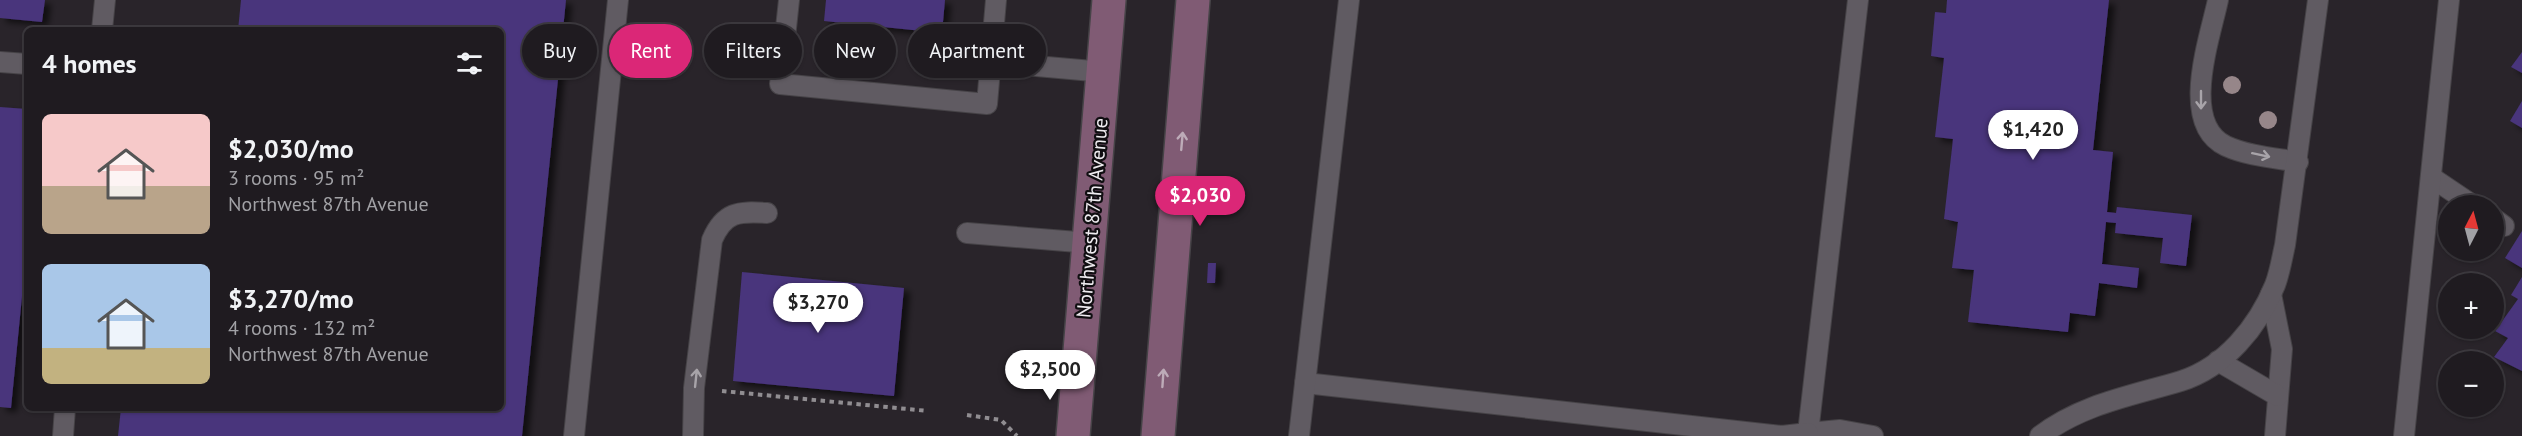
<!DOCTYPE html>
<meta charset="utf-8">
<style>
:root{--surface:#1f1b20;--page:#2c282d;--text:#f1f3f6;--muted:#a1a1a5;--line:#3c393e;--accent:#db2777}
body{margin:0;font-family:"PT Sans",sans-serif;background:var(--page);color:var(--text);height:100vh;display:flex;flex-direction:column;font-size:22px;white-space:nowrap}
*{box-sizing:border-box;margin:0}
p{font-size:20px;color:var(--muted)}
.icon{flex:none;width:33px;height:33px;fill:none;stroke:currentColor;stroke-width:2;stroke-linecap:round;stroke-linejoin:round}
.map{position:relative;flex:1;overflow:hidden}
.panel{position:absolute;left:24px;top:27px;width:480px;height:384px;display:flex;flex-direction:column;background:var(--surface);border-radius:9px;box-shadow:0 2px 4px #0004,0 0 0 2px var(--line)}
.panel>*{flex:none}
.top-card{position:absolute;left:522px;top:24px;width:570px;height:54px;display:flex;gap:12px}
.needle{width:39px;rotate:6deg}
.buttons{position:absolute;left:2438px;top:195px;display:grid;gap:12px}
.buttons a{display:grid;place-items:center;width:66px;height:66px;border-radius:50%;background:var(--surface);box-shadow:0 2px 4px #0004,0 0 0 2px var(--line);font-size:30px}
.price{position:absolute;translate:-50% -51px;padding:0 14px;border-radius:21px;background:#fff;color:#222;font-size:20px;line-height:39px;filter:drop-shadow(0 2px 3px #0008)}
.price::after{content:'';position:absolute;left:50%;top:36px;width:18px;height:14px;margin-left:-9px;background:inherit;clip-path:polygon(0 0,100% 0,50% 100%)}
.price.on{background:var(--accent);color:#fff}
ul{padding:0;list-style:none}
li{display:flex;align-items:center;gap:18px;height:150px;padding:0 18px}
li span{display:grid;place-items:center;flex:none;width:168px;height:120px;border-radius:9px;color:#555}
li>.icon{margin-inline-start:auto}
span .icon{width:72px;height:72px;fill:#fffc;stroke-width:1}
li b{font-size:26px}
h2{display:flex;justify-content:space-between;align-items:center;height:72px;padding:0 18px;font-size:26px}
.chip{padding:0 21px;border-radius:27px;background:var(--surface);box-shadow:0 2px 4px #0004,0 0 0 2px var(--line);font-size:21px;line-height:54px}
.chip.on{background:var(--accent);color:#fff}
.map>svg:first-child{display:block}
</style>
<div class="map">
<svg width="2522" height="436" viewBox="0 0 2522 436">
<defs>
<filter id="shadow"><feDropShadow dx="6" dy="4" stdDeviation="3" flood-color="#0009"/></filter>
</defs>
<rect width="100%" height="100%" fill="#29242a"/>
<g fill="#48347c" filter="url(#shadow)">
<polygon points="0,0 45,0 42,22 0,18"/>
<polygon points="241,0 566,0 522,436 118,436 121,408 501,408 501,30 238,30"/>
<polygon points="826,0 945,0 942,33 824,21"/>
<polygon points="1947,0 2109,0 2093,150 2113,152 2107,212 2116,213 2117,207 2192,215 2186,266 2160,263 2163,238 2115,233 2116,223 2106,222 2102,264 2139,268 2137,288 2099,283 2095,316 2070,313 2068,332 1968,322 1974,270 1952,268 1958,222 1944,219 1953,139 1935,137 1944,58 1931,56 1935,12 1946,13"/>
<polygon points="2522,52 2522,73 2511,67"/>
<polygon points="2522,101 2522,128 2510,121"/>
<polygon points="0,107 27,109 27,246 11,408 0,407"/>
<polygon points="2522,231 2522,268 2505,258"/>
<polygon points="1208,263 1216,263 1215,283 1207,283"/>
<polygon points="742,272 904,288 894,396 733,381"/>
<polygon points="2522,277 2522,371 2494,357 2508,338 2495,331 2518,299 2511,295"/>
</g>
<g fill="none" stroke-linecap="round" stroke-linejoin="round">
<g stroke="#464347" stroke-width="22">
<g id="service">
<polyline points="789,0 780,84 987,104 996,0"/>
<polyline points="1858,0 1808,433 1840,430 1873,436"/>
<path d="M2218,0C2210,38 2179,124 2226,146C2248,156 2275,158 2298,162"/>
<polyline points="102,30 105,0"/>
<polyline points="0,62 27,64"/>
<polyline points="990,62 1104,72"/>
<polyline points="2431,177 2474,206"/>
<polyline points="2493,218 2504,226"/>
<polyline points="967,233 1090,243"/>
<polyline points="2271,294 2282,349 2275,436"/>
<polyline points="2218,361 2278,396"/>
<polyline points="1305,383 1782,436 1808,433 1808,436"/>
<polyline points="63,436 65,408"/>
<polyline points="574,436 618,0"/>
<path d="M693,436L694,388L712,240C724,212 738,211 767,213"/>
<polyline points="1299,436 1349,0"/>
<path d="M2040,436C2082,404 2131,396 2181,381C2225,367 2258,327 2275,285C2280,272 2282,258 2285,245L2318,0"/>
<polyline points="2404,436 2449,0"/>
</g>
</g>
<g stroke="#464347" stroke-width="36">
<g id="secondary">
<polyline points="1073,436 1109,0"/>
<polyline points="1158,436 1193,0"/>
</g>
</g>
<g stroke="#908d91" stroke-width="4" stroke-dasharray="4.5 4.5" stroke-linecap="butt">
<polyline points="722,391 928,411"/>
<polyline points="967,415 1001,420 1017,436"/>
</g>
<use href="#service" stroke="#605b62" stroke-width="20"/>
<use href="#secondary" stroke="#805b74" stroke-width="33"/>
</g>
<g fill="#968689">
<circle cx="2232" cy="85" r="9"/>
<circle cx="2268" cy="120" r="9"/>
</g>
<defs><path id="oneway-shaft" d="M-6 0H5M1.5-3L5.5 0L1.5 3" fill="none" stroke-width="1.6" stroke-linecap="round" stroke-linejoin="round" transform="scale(1.5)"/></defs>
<g stroke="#a8a4a9">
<use href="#oneway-shaft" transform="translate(2201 100) rotate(90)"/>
<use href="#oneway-shaft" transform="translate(2261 155) rotate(12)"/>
<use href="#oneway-shaft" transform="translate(696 378) rotate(-84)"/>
</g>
<g stroke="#bdabb8">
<use href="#oneway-shaft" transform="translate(1182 141) rotate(-85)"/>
<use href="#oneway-shaft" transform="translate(1163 378) rotate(-86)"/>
</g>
<g text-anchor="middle" stroke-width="4.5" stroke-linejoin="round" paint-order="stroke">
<g font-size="20" fill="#efecf0" stroke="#100e11">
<text transform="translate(1092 218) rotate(-85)" y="7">Northwest 87th Avenue</text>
</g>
</g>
</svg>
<div class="buttons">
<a><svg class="needle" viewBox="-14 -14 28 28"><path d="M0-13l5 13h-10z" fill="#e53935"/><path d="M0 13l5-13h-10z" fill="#a1a1a5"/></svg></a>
<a>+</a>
<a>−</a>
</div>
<b class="price" style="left:2033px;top:161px">$1,420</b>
<b class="price on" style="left:1200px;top:227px">$2,030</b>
<b class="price" style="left:818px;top:334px">$3,270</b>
<b class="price" style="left:1050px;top:401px">$2,500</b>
<div class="top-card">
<a class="chip">Buy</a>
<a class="chip on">Rent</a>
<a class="chip">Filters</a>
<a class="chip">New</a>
<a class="chip">Apartment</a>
</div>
<section class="panel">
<h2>4 homes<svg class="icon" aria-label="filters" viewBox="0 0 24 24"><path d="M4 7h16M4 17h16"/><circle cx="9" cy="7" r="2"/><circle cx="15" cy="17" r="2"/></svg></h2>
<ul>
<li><span style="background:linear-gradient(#f6c9c9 60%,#b9a48a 0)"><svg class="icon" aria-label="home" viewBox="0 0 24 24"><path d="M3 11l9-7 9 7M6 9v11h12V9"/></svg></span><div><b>$2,030/mo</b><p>3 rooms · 95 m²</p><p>Northwest 87th Avenue</p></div></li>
<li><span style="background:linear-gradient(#a9c7e8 70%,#c2b280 0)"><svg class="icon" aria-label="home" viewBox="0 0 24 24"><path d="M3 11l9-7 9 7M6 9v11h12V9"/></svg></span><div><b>$3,270/mo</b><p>4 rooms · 132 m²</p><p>Northwest 87th Avenue</p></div></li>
</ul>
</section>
</div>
